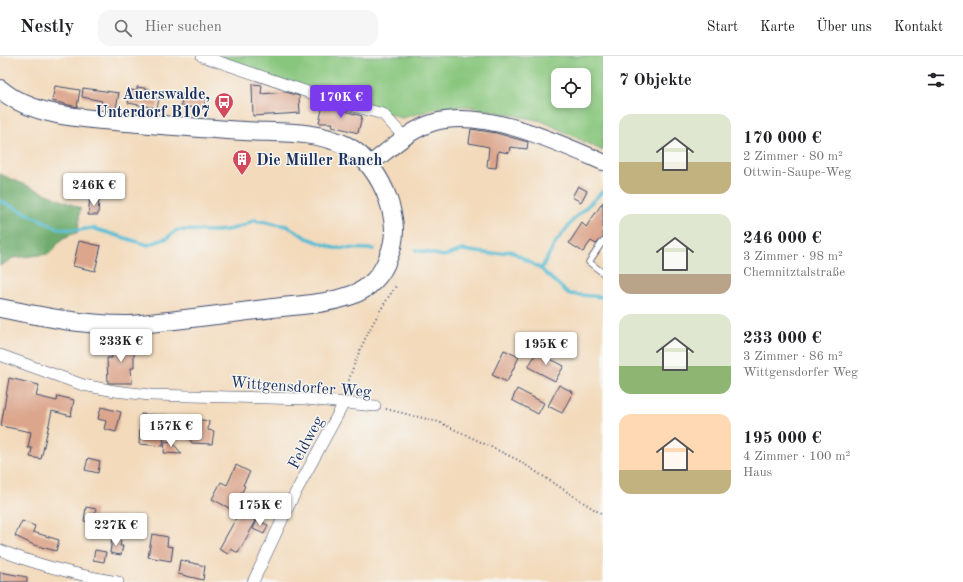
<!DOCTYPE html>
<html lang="de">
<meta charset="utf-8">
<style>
:root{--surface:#fff;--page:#f6f6f6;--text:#202124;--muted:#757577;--line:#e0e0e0;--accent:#7c3aed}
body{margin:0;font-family:"Old Standard TT",serif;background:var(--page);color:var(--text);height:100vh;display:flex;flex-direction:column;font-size:15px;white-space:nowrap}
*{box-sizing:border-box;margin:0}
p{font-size:13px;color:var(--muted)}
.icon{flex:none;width:22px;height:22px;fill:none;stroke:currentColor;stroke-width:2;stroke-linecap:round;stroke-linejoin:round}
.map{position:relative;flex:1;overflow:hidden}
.drawer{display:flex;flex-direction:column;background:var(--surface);width:360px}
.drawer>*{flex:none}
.fabs{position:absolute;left:551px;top:12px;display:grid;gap:8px}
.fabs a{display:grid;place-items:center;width:40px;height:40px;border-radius:8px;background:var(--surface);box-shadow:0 2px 6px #0003;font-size:20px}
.price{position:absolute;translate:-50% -34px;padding:0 9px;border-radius:4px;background:#fff;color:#222;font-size:13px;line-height:26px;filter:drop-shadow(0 1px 2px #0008)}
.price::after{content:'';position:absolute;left:50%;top:24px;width:12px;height:9px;margin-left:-6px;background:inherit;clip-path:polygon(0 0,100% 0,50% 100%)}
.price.active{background:var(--accent);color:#fff}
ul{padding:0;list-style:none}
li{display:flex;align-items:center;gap:12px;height:100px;padding:0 16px}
li span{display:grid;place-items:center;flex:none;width:112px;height:80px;border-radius:12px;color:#555}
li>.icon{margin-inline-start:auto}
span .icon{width:48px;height:48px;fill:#fffc;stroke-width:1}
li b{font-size:17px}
h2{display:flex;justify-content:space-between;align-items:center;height:48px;padding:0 16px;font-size:17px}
header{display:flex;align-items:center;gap:24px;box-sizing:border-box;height:56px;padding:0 20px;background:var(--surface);border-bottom:1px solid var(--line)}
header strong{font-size:19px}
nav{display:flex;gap:22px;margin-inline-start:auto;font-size:14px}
.search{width:280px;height:36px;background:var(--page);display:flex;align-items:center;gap:10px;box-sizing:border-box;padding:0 14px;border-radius:12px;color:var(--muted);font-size:15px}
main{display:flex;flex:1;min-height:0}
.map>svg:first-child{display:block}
</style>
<header>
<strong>Nestly</strong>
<div class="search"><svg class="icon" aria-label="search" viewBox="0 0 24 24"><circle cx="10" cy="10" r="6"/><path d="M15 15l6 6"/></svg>Hier suchen</div>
<nav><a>Start</a><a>Karte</a><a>Über uns</a><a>Kontakt</a></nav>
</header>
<main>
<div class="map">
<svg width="603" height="526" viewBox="0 0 603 526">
<rect width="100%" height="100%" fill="#f6f6f2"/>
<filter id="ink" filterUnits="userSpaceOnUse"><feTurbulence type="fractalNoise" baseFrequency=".025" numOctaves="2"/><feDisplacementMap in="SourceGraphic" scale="8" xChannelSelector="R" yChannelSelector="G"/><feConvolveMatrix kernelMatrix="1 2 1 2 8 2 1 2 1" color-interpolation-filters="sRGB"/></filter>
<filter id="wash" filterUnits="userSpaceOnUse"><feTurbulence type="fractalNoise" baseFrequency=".012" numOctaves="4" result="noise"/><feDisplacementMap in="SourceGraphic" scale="16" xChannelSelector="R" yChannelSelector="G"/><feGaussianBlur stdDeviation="0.9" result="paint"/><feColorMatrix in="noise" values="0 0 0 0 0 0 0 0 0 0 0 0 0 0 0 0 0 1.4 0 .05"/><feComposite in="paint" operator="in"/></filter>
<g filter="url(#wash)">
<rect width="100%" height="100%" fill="#f3dabb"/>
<path fill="#88c67d" stroke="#527a6e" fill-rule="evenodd" d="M211,0H603V95L542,65L467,50L439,52L402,62L257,17ZM558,19H584V45H558Z"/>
<polygon fill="#6eab6c" stroke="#446d65" points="0,118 80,152 78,176 63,182 49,198 13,202 0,210"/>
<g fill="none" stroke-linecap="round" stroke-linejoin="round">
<g stroke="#54bbd2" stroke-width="3.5">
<path d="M0,145L60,173L79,174L92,172L148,189L167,182L177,174C208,174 227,180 254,164L287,170L307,182L334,192L374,193"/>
<polyline points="416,194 444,200 462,194 492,198 511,195 541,213 569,238 603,241"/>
<polyline points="541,213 556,186 574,163 603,135"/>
</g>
</g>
<g id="blocks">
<g fill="#dca68d">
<polygon points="252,28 262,29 261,38 286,36 299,40 300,57 253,60"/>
<polygon points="55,30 80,34 77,51 52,45"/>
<polygon points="137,31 150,33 149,41 159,43 157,52 128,47 131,34 137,35"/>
<polygon points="83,32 119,37 116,52 101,49 102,45 82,41"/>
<polygon points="183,38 206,41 204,53 181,50"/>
<polygon points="323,49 362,60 358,77 332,70 333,67 319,67"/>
<polygon points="471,73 496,77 528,86 527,93 510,91 509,97 498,95 496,112 487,111 489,91 469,87"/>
<polygon points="578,130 587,135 581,146 572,141"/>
<polygon points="90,142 99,143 98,159 88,159"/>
<polygon points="603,146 603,181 596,188 591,185 583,196 569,187 582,167 586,171"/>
<polygon points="79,185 101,190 95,215 73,210"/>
<polygon points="111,286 134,286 134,312 131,312 132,327 108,327 107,302 112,302"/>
<polygon points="504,294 519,301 507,326 492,319"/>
<polygon points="537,296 564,310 555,325 528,311"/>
<polygon points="9,322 39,329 36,340 57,345 58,340 74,344 71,360 52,355 41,403 30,401 32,392 28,392 31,376 1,370"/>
<polygon points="559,329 573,336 562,357 548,350"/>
<polygon points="517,333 544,347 538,358 512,344"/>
<polygon points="101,351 121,356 116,376 104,373 106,365 98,363"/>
<polygon points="141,358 165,360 163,390 139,388"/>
<polygon points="187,362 209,365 208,374 214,375 212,388 192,387 186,375"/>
<polygon points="165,385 172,386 182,398 164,397"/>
<polygon points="88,402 100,405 98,417 85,414"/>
<polygon points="236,409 250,416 243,429 245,430 233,454 212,443 221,426 227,429"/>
<polygon points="86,451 96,453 93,467 84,465"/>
<polygon points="239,457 256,465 238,497 231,493 228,498 219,493"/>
<polygon points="257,464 268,469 264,478 253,473"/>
<polygon points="22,465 35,470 33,476 59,484 56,495 34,489 15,480"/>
<polygon points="152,478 168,481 167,490 173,491 171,505 148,501"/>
<polygon points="112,483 121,485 120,490 123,490 121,499 110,497"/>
<polygon points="95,494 106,496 104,506 93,504"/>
<polygon points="180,504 205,510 203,524 178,518"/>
<polygon points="0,516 27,521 27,526 0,526"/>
</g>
</g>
</g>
<g filter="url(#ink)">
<use href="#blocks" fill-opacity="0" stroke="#3b496c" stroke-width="1"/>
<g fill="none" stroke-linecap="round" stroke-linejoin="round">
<g stroke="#3b496c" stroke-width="7">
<polyline id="service" points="603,185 589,206 603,217"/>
</g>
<g stroke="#3b496c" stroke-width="12">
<g id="minor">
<polyline points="202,0 328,43 383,58 404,81"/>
<polyline points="0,299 83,329 115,335 150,339 306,343 375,350"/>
<path d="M0,494C39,510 77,519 118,526"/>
<polyline points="253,526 292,443 344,347"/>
</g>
</g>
<g stroke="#3b496c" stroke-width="18">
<path id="secondary" d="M369,109C389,94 410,73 435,66C486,53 557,86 603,106"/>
</g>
<g stroke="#3b496c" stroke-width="20">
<path id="primary" d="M0,33C35,63 94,63 139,67C174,70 210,73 245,75C278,77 316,74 347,90C366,100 381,123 388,143C395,164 397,181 388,202C382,219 369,233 352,239C327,248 299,249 273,252C226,258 179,264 132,269C88,270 44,261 0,252"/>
</g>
<g stroke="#3b496c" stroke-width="2" stroke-dasharray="1 3" stroke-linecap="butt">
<path d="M346,336C354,300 375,260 396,230"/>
<polyline points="386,353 439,366 518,404 603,459"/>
</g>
<use href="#service" stroke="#fff" stroke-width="5.5"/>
<use href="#minor" stroke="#fff" stroke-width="11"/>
<use href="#secondary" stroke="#fff" stroke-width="16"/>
<use href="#primary" stroke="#fff" stroke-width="18"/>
</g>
</g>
<defs>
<g id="bus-pin" transform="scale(1)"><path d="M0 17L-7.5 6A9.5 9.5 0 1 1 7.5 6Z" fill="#d1495b" stroke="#f6f6f2"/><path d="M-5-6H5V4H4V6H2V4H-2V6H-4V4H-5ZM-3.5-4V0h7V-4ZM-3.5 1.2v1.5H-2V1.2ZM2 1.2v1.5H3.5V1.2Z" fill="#fff"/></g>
<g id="building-pin" transform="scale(1)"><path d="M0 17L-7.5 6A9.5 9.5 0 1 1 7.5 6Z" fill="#d1495b" stroke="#f6f6f2"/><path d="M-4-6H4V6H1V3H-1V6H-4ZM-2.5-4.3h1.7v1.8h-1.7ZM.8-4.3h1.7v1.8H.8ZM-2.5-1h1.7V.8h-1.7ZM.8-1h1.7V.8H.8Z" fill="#fff"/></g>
</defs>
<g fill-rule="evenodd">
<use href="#bus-pin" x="224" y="46"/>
<use href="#building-pin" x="242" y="103"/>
</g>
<g text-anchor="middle" stroke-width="3" stroke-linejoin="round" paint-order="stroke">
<g font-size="16" font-weight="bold" fill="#1b2f5e" stroke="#f6f6f2" text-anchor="end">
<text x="210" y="43">Auerswalde,<tspan x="210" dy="18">Unterdorf B107</tspan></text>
<text x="256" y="109" text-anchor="start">Die Müller Ranch</text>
</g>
<g font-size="16" fill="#1b2f5e" stroke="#f6f6f2">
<text transform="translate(301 330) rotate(4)" y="6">Wittgensdorfer Weg</text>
<text transform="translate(305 386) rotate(-62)" y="6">Feldweg</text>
</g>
</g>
</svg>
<div class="fabs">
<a><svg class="icon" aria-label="locate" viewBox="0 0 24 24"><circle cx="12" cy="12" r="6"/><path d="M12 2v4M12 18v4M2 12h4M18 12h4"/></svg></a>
</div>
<b class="price active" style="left:341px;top:63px">170K €</b>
<b class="price" style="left:94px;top:151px">246K €</b>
<b class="price" style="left:121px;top:307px">233K €</b>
<b class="price" style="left:546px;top:310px">195K €</b>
<b class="price" style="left:171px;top:392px">157K €</b>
<b class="price" style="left:260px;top:471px">175K €</b>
<b class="price" style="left:116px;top:491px">227K €</b>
</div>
<section class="drawer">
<h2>7 Objekte<svg class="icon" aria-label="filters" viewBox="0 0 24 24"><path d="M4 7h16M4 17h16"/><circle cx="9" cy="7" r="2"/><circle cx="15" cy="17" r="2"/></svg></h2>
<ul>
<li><span style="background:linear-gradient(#dfe7d0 60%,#c2b280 0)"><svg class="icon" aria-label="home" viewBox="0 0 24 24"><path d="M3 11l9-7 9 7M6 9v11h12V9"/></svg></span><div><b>170 000 €</b><p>2 Zimmer · 80 m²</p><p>Ottwin-Saupe-Weg</p></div></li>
<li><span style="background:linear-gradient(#dfe7d0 75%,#b9a48a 0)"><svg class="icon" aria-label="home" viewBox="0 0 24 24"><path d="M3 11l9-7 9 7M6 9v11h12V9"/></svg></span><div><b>246 000 €</b><p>3 Zimmer · 98 m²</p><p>Chemnitztalstraße</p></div></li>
<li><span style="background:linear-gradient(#dfe7d0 65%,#8fb573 0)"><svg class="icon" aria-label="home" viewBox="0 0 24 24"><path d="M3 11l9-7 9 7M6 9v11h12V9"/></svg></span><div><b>233 000 €</b><p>3 Zimmer · 86 m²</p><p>Wittgensdorfer Weg</p></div></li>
<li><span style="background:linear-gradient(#ffd9b3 70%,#c2b280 0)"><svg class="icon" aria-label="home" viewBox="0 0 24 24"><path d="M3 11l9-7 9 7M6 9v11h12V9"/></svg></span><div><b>195 000 €</b><p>4 Zimmer · 100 m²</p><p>Haus</p></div></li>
</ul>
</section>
</main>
